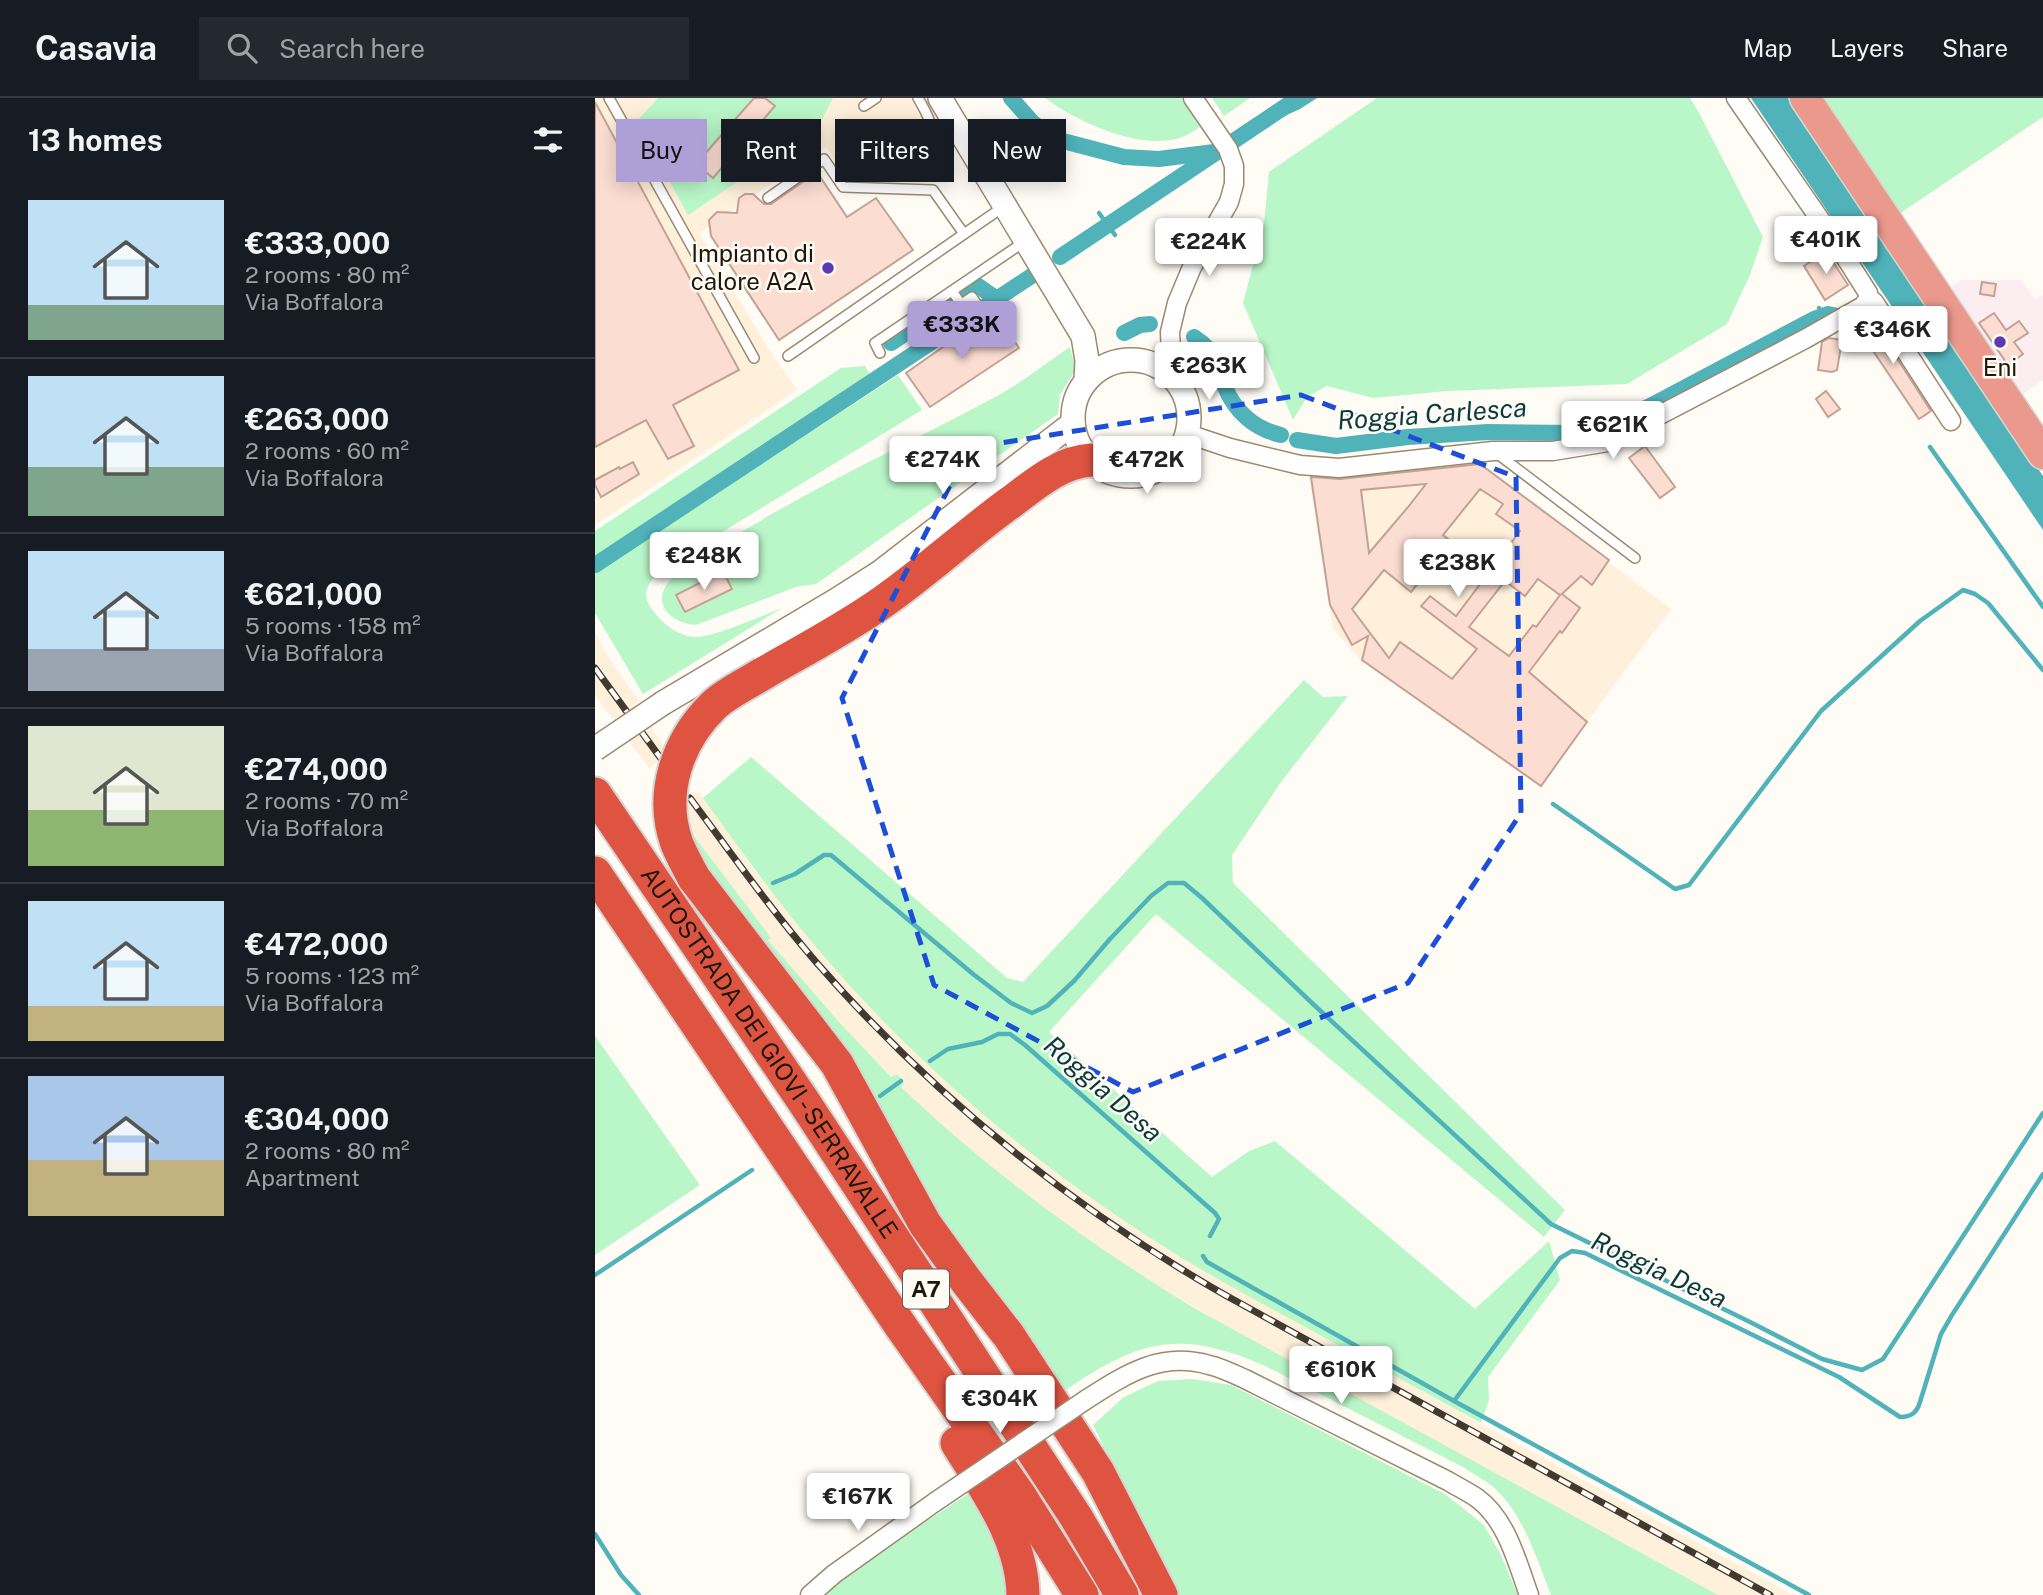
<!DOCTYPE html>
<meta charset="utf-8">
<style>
:root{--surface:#171b24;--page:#242831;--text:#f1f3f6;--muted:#9ea1a6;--line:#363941;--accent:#ae9fd7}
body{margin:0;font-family:"Public Sans",sans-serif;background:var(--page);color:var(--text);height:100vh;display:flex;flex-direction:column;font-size:26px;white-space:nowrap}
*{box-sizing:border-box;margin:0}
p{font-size:23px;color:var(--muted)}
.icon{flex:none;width:38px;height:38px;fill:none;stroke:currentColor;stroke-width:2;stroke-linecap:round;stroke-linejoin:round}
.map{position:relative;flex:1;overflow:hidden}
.drawer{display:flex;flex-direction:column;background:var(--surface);width:595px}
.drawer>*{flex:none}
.banner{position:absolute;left:21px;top:21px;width:665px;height:63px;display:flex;gap:14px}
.price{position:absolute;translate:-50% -60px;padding:0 16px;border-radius:7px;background:#fff;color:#222;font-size:23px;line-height:46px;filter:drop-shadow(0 2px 4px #0008)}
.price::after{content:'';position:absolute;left:50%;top:42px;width:21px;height:16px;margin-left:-10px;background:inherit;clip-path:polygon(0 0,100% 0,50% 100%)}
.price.current{background:var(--accent);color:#111}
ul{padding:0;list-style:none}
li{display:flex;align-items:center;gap:21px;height:175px;padding:0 28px}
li+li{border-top:2px solid var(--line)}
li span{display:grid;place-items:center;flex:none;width:196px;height:140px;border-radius:0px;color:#555}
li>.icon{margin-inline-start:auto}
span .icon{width:84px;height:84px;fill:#fffc;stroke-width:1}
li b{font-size:30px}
h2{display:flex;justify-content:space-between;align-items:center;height:84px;padding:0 28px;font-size:30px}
.chip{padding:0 24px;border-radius:0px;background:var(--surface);box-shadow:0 4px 18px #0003;font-size:24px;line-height:63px}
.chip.current{background:var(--accent);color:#111}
header{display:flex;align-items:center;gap:42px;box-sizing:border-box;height:98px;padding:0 35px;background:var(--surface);border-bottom:2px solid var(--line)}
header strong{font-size:33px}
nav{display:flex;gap:38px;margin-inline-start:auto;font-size:24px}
.search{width:490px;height:63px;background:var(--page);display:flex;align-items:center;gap:18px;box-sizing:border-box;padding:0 24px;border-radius:0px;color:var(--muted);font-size:26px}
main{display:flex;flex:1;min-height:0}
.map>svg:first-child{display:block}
</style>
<header>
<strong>Casavia</strong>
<div class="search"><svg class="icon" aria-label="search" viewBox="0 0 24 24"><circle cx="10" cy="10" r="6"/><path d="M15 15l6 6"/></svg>Search here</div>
<nav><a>Map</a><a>Layers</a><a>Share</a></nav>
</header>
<main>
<section class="drawer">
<h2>13 homes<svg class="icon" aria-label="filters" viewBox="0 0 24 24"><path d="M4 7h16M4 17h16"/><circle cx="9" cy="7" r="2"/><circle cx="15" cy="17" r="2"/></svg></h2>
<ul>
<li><span style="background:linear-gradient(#bfe0f5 75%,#7fa58c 0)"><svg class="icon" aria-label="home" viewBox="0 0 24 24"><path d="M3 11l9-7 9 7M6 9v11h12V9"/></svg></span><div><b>€333,000</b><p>2 rooms · 80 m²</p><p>Via Boffalora</p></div></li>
<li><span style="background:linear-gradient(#bfe0f5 65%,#7fa58c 0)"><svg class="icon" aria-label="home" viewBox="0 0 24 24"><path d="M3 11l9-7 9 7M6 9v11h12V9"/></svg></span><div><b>€263,000</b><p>2 rooms · 60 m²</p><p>Via Boffalora</p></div></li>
<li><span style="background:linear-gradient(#bfe0f5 70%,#9aa5b1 0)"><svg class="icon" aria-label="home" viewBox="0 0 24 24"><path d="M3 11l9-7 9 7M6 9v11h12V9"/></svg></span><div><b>€621,000</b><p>5 rooms · 158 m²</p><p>Via Boffalora</p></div></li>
<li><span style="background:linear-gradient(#dfe7d0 60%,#8fb573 0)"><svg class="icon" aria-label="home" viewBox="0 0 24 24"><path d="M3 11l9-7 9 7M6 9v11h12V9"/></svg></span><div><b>€274,000</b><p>2 rooms · 70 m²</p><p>Via Boffalora</p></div></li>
<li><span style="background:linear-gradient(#bfe0f5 75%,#c2b280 0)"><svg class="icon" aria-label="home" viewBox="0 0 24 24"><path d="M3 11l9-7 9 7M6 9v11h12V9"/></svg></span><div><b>€472,000</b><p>5 rooms · 123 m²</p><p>Via Boffalora</p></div></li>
<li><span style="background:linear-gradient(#a9c7e8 60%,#c2b280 0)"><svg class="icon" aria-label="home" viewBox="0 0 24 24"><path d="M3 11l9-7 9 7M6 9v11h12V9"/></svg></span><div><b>€304,000</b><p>2 rooms · 80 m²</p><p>Apartment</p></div></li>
</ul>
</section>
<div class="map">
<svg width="1448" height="1497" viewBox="0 0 1448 1497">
<rect width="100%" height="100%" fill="#fffbf5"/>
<polygon fill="#fcedf1" points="1366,182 1426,182 1440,201 1448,197 1448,282 1428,296 1355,190"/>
<g fill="#fef0da">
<polygon points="0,0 333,0 361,47 309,81 246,73 231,49 104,135 173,250 202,292 0,427"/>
<polygon points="874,360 1076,511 972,650 946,688 767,563 738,531 714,377"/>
<polygon points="0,535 15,562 44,603 39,607 75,656 54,670 0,597"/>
<polygon points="104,694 158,770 228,857 361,992 448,1064 498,1101 673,1209 1198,1497 1123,1497 646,1237 534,1171 479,1133 425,1093 337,1019 305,989 309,984 302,976 296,979 244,924 201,876 173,842 175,840 93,730 87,705"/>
</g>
<g fill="#baf7c8">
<polygon points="63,0 238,0 222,31 93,117 42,23"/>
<path d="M450,0H586L605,29C596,35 586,41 575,42C534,48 482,23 450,0Z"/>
<polygon points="617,0 655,0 629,18"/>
<polygon points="782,0 1095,0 1102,11 1168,139 1155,177 1132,226 1032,286 852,293 778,300 732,288 712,299 698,322 648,205 669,125 674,74"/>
<polygon points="1228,0 1448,0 1448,19 1304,116"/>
<path d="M475,249L481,271L465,297L463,316L221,486L201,489L101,527C76,525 55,506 75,482C90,464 134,442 155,429C234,381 319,343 400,299C426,285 451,265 475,249Z"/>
<polygon points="270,268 276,278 0,461 0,433 246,270"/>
<path d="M303,277L327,312L65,472C52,487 45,497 59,514C69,527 82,537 99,539C115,541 169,517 187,510L48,596L0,515V475Z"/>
<path d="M709,582L728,599L753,598L686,684L637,757L638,785L970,1112L949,1139L561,816L454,934L617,1079L654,1053L680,1043L880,1211L954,1143L965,1182L893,1279L894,1302L886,1325C827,1293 768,1261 710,1229C657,1200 604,1172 554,1139C433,1061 320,965 227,856C184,806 146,753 108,700L156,659L412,880L428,884Z"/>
<path d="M93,730L176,840L173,842L244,924L296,979L302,976L309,984L306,989C395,1074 494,1146 599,1210L1123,1497H956C941,1459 928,1414 896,1387C887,1381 877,1375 868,1369L668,1267C581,1229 539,1244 464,1297L355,1131L105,771Z"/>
<polygon points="0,938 105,1087 0,1157"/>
<polygon points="598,1281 636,1287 850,1396 889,1427 906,1457 923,1497 584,1497 498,1327 529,1299 563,1283"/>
<polygon points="382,1390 420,1497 227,1497 286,1453"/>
</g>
<g fill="#50b3ba">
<polygon points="689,0 722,0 705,11 652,35"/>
<polygon points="1156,0 1193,0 1448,378 1448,432"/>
</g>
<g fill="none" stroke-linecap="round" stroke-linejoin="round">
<g stroke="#50b3ba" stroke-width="4.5">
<polyline points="504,115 520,137"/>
<polyline points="1224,210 1228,217"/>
<polyline points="1335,349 1448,509"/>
<polyline points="958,706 1080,791 1094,787 1226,613 1325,523 1368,492 1380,496 1393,505 1448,572"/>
<polyline points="178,785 200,776 229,757 236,757 378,876 416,905 437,915 452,908 479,883 515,841 556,798 573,785 589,785 607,800 718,906 956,1126 1157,1225 1227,1261 1267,1272 1288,1261 1448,1015"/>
<polyline points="335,963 353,951 387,944 403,936 415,936 430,947 620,1115 624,1121 615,1138"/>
<polyline points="285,998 306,983"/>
<polyline points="608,1158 612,1164 859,1303 1214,1497"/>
<polyline points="0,1177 157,1072"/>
<path d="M859,1303L965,1160L977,1153L990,1155L1244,1279L1305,1319C1317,1319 1322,1314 1325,1304L1346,1236L1357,1217L1448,1076"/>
<polyline points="0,1436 26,1477 44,1497"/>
</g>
<g stroke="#50b3ba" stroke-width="16">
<polyline points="416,0 438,25 452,35 468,43 529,59 564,61 619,54"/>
<polyline points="465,159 703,0"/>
<polyline points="529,235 545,227 555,226"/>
<path d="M599,239C608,245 617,253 622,263C626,270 626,281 630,289C640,314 660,331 686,337"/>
<polyline points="296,245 382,187 402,201"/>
<polyline points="702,342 741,348 813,339 893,334 981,335 1007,331 1055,308 1219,221 1233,216 1243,218"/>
<polyline points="0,467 441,175"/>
</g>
</g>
<g fill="#fbddd1" stroke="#c3a296" stroke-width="2" fill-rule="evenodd">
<polygon points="159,0 170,0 180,8 118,80 101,66"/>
<polygon points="0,4 144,272 78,307 99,348 73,361 51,322 0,349"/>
<polygon points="222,74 252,119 281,100 318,152 184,242 116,138 114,122 122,114 142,115 144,100 150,96 158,96 169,106 176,106"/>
<polygon points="1231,153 1253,187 1230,202 1209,168"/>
<polygon points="1387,184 1401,186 1399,198 1385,196"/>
<polygon points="400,214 424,250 335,309 311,275 375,230 381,233 386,230 387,226 394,226 397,222 397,216"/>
<polygon points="1399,215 1411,232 1424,223 1433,235 1419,244 1428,256 1413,267 1384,225"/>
<polygon points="1274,217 1336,313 1324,321 1260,226"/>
<polygon points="1234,240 1247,242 1242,272 1237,274 1223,272 1227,244"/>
<polygon points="1231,293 1245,311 1233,319 1221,301"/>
<polygon points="1050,348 1080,389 1065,400 1034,360"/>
<polygon points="38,364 44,376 6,399 0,387 0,382 24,369 25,371"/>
<path d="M885,366L1014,462L997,487L986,478L967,496L985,510L967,535L965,533L934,574L992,624L946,688L767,562L773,538L757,547L735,507L716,379L745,381ZM831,386L813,409L774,455L766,392ZM885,391L908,406L901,416L925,433L861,518L835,498L826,508L882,551L857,581L805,544L794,560L757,511L789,472L816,494L857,444L848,437ZM943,481L965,497L941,529L938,527L914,558L874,529L910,483L930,498Z"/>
<polygon points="128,473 137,491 90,514 81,497"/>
</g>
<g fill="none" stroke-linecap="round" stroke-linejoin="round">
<g stroke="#9b8a70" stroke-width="12">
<g id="service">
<polyline points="14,0 159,260"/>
<polyline points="269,8 281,0"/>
<path d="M306,71C344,49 344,36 323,0"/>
<polyline points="173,100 229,61 248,89 338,92 369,136 408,109"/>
<polyline points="357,193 380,226"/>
<polyline points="367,206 377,199 391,220"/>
<polyline points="285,255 280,245 429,144"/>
<polyline points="193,258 369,136"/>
<polyline points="900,354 1040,460"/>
</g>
</g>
<g stroke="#9b8a70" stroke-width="21">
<g id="minor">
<polyline points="1141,0 1240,143 1273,195 1274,200 1279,204 1356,323"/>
<polyline points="577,278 575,234 582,205 597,169 634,104 639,86 639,68 633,51 598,0"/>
<polyline points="590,342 602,339 635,350 705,367 744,370 898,353 958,353 1013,344 1210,241 1268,208 1274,200"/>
<path d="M492,1301C531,1276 566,1253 614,1267C627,1270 639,1276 650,1281L853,1383C863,1389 873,1394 882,1400C912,1422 922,1464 934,1497"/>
<polyline points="215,1497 239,1476 340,1404"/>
</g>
</g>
<g stroke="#9b8a70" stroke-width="26">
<g id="tertiary">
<polyline points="345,0 488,238 492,262 491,283"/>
<circle cx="536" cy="320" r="58"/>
<polyline points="68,605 240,503 284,475 478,325"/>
</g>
</g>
<g stroke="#d6d5d3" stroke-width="33">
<polyline id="primary" points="1210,0 1448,356"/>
</g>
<g stroke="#d6d5d3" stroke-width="37">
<g id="motorway">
<path d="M169,575C209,552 251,530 289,503C333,472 373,435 416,404C440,386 465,364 496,362"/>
<path id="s1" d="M0,696L209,1004L481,1419L527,1497"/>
<polyline points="0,775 305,1227 425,1398 487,1497"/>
<polyline points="99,780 242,966 330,1126 372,1184 414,1238 503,1374 566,1497"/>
<path d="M362,1345C391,1392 427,1440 428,1497"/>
</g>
</g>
<use href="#service" stroke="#fff" stroke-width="9"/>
<use href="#minor" stroke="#fff" stroke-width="18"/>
<use href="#tertiary" stroke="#fff" stroke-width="23"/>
<use href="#primary" stroke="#eb988d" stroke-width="30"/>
<use href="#motorway" stroke="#de5441" stroke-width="33"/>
<g stroke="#403a30" stroke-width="7">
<g id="rail">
<polyline points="0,570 67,662"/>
<path d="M95,700C136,755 176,812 221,864C338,998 476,1109 630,1197L1175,1497"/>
</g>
</g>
<use href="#rail" stroke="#fffbf5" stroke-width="4.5" stroke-dasharray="13" stroke-linecap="butt"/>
<g stroke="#9b8a70" stroke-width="21" stroke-linecap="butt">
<polyline id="minor-bridge" points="340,1404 492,1301"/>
</g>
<g stroke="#9b8a70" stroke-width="26" stroke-linecap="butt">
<polyline id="tertiary-bridge" points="0,651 68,605"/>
</g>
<g stroke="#d6d5d3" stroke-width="37" stroke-linecap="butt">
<path id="motorway-bridge" d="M99,780C93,769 87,758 82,746C64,696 82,643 119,607C133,594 153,585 169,575"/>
</g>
<use href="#minor-bridge" stroke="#fff" stroke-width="18"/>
<use href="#tertiary-bridge" stroke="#fff" stroke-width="23"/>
<use href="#motorway-bridge" stroke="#de5441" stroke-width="33"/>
</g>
<path fill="none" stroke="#1d4ed8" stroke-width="5" stroke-dasharray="14 9" stroke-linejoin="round" d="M706,297L921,379L926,715L813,885L538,994L339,887L247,600L374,350Z"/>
<g fill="#5c39b1" stroke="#fffbf5" stroke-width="2.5">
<circle cx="233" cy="170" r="7"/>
<circle cx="1405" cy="244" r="7"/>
</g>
<g text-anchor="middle" stroke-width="5" stroke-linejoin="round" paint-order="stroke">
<rect fill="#fffbf5" stroke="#615b52" stroke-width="2" x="308" y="1171.5" width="46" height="39" rx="5"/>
<g font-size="23" font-weight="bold" fill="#1d170c">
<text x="331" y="1199">A7</text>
</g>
<g font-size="24" fill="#1d170c" stroke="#fffbf5" text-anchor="end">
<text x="219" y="164">Impianto di<tspan x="219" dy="28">calore A2A</tspan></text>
<text x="1405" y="278" text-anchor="middle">Eni</text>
</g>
<g font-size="24" fill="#1d170c" stroke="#fffbf5">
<text dy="8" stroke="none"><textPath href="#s1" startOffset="312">AUTOSTRADA DEI GIOVI - SERRAVALLE</textPath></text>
</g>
<g font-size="26" font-style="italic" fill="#093a3d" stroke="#fffbf5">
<text transform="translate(837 316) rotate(-4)" y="9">Roggia Carlesca</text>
<text transform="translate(508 991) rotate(41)" y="9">Roggia Desa</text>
<text transform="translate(1064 1172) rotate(25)" y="9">Roggia Desa</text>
</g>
</g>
</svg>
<b class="price" style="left:1231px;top:178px">€401K</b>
<b class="price" style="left:614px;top:180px">€224K</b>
<b class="price current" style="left:367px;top:263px">€333K</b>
<b class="price" style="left:1298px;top:268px">€346K</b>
<b class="price" style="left:614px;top:304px">€263K</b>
<b class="price" style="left:1018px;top:363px">€621K</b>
<b class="price" style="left:348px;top:398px">€274K</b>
<b class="price" style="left:552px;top:398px">€472K</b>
<b class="price" style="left:109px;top:494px">€248K</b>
<b class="price" style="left:863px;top:501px">€238K</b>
<b class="price" style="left:746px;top:1308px">€610K</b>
<b class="price" style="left:405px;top:1337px">€304K</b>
<b class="price" style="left:263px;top:1435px">€167K</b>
<div class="banner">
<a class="chip current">Buy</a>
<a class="chip">Rent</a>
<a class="chip">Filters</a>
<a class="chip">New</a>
</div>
</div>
</main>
